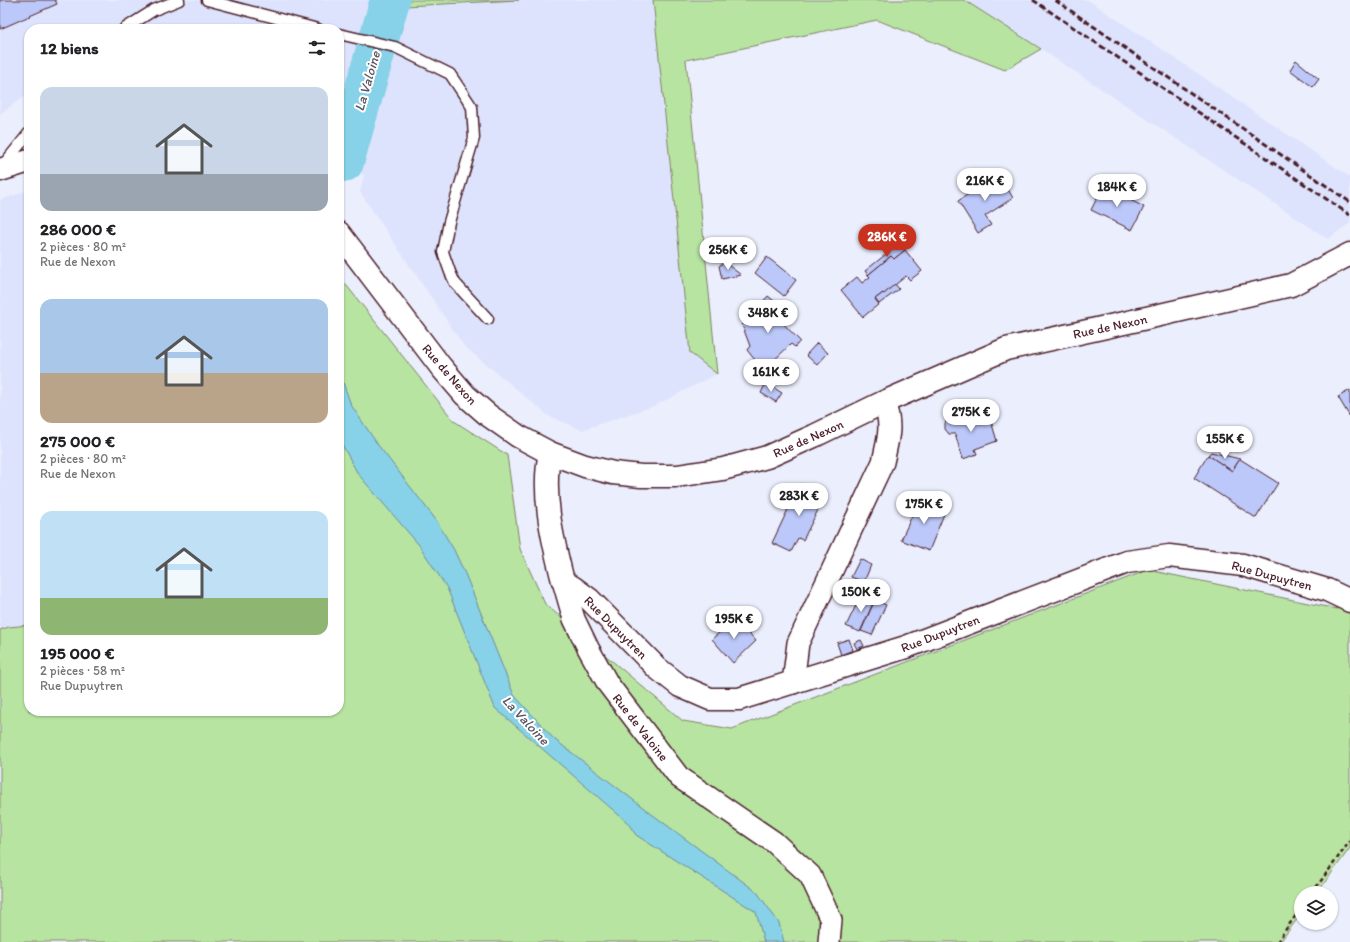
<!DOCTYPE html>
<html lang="fr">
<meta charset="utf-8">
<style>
:root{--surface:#fff;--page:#f6f6f6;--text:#202124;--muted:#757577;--accent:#c8321e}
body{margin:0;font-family:Itim,sans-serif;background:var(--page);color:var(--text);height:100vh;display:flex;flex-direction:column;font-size:15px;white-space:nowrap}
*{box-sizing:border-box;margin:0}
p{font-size:13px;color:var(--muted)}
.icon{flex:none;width:22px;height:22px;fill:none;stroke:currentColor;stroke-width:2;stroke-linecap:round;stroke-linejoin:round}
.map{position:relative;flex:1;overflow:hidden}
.side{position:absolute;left:24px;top:24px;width:320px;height:692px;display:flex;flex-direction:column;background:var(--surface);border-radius:16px;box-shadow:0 1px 3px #0004}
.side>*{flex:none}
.fabs{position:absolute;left:1294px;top:886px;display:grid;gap:8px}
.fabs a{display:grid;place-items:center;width:44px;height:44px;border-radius:50%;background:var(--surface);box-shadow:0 1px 3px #0004;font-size:20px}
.price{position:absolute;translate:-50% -34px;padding:0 9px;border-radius:14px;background:#fff;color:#222;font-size:13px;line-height:26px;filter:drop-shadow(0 1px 2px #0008)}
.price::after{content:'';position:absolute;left:50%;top:24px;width:12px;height:9px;margin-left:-6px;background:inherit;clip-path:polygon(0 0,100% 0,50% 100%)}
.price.current{background:var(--accent);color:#fff}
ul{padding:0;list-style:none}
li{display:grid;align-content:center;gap:8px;height:212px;padding:0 16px}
li span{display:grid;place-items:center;height:124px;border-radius:12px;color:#555}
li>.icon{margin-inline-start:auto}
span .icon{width:72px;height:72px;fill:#fffc;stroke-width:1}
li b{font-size:17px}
h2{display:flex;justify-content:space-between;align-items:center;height:48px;padding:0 16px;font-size:17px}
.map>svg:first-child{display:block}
</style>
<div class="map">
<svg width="1350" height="942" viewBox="0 0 1350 942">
<rect width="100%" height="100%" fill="#ebeefd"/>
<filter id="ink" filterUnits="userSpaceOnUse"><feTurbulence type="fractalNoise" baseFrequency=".025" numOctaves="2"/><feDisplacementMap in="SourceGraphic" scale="8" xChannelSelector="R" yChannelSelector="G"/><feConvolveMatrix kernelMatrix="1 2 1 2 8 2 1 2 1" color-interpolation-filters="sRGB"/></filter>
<g filter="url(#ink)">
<g fill="#dde3fc">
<polygon points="0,0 408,0 406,5 519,0 653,0 690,353 717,374 654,406 582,430 549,416 464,346 360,192 364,175 339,159 339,29 29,29 29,93 0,114"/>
<polygon points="964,0 1088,0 1166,52 1350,177 1350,223 1328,239 1041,49"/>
<polygon points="29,190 29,625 9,627 0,630 0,200"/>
</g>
<g fill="#b7e4a1" stroke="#808266">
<polygon points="408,0 519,0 405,6"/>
<polygon points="653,0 964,0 1041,49 1005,70 877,20 686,60 717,374 690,353"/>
<polygon points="339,276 454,421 507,455 520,549 545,604 683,721 732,729 1148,570 1337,609 1350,591 1350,848 1317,893 1301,893 1301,914 1280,942 0,942 0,630 9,627 29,625 29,711 339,711"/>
</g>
<g fill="#87d2e8" stroke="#6f8a9c">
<polygon points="380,0 406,0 405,6 382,44 365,40"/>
<polygon points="339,371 351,405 378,445 436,520 454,550 466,576 514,695 554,739 649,812 757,892 779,923 784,942 764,942 756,912 636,835 627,822 495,708 447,588 419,545 358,474 339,439"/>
</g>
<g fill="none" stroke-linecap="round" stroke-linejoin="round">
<polyline stroke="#87d2e8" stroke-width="40" points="344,162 390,0"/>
</g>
<g fill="#bcc8f9" stroke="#4a1f2b">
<polygon points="0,0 55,0 57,4 0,29"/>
<polygon points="1296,60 1319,79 1313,87 1290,70"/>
<polygon points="999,174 1013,198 985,216 991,225 978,233 958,201"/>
<polygon points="1103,186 1144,207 1132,230 1091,210"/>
<polygon points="900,243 905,250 894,259 891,256 868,275 865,271"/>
<polygon points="905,250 922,271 910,280 906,276 884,294 883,293 875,299 879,304 863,317 841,290 857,277 862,283 870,277 868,275 891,256 894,259"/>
<polygon points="767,257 796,280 784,296 755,273"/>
<polygon points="724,262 741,275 722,279 719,266"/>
<polygon points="895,284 899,289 879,304 875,299 883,293 884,294"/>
<polygon points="768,296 784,309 776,316 800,341 795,347 791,344 768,366 771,370 766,374 747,350 750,346 742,325"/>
<polygon points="817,343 828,353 817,365 806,355"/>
<polygon points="766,383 782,393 776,402 761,393"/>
<polygon points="1350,390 1350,417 1338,397"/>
<polygon points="976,410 981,424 991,421 997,441 975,449 977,454 963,459 955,434 949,434 945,429 945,423 950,418"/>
<polygon points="1211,452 1240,459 1232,471 1208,455"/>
<polygon points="1208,455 1232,471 1240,459 1278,483 1256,518 1194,478"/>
<polygon points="800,484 813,487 825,496 803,540 798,538 791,552 772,543"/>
<polygon points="920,498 946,509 929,551 901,540"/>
<polygon points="860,559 871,565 864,582 851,577"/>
<polygon points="862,593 875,599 860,632 846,626"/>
<polygon points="875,600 886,605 872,635 861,631"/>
<polygon points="736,618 756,641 733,663 712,639"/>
<polygon points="849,639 853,650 841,655 837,643"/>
<polygon points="861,640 864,646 857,649 854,643"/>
</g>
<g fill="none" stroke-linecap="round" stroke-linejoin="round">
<g stroke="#4a1f2b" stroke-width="13">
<g id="lane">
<polyline points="207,0 318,29"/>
<polyline points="124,29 154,10 179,0"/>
<polyline points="339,34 395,47 450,74 472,107 474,138 449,222 443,252 450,272 455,283 488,319"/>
<polyline points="4,164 29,133"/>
</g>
</g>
<g stroke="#4a1f2b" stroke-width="24">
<g id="street">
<polyline points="563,581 574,619 588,648 608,684 679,777 774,842 810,875 831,920 829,942"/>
<path d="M793,683L798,643L883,462C888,439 893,426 884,402"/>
</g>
</g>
<g stroke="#4a1f2b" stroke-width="25">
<g id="secondary">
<polyline points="0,170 29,161"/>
<polyline points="339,233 441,367 465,395 488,415 518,436 550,453 585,466 613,473 641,476 677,476 723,469 767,457 814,436 884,402 1006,349 1151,317 1291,285 1350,254"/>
<path d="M550,453C541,493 553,542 563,581L574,588L589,599L657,668L680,686L710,699H739L906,647L1127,562L1169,556L1243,565L1327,590L1350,601"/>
</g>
</g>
<g stroke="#4a1f2b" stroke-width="2.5" stroke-dasharray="4 3" stroke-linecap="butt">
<polyline points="1312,893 1350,841"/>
<polyline points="1277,942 1301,908"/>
</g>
<use href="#lane" stroke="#fff" stroke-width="10"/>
<use href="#street" stroke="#fff" stroke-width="21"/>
<use href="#secondary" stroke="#fff" stroke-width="22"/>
<g stroke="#4a1f2b" stroke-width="3" stroke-dasharray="6 3" stroke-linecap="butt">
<polyline points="1033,0 1350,215"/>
<polyline points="1055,0 1350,202"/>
</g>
</g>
</g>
<g text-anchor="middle" stroke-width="4" stroke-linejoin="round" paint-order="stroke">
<g font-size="13" fill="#4a1f2b" stroke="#fff">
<text transform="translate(1110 326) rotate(-12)" y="5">Rue de Nexon</text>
<text transform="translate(450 374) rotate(49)" y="5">Rue de Nexon</text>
<text transform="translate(808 438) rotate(-24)" y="5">Rue de Nexon</text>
<text transform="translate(1272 575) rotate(15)" y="5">Rue Dupuytren</text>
<text transform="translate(616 627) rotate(45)" y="5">Rue Dupuytren</text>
<text transform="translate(940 633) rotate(-21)" y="5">Rue Dupuytren</text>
<text transform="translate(641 727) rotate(52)" y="5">Rue de Valoine</text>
</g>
<g font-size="14" font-style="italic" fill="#5c5564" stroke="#fff">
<text transform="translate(367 81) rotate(-74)" y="5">La Valoine</text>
<text transform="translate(526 720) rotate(47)" y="5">La Valoine</text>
</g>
</g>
</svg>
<div class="fabs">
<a><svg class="icon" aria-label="layers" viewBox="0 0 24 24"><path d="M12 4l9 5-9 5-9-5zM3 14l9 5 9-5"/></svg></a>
</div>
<b class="price" style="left:985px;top:202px">216K €</b>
<b class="price" style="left:1117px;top:208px">184K €</b>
<b class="price current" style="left:887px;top:258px">286K €</b>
<b class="price" style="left:728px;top:271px">256K €</b>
<b class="price" style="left:768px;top:334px">348K €</b>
<b class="price" style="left:771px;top:393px">161K €</b>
<b class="price" style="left:971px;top:433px">275K €</b>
<b class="price" style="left:1225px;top:460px">155K €</b>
<b class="price" style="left:799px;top:517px">283K €</b>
<b class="price" style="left:924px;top:525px">175K €</b>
<b class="price" style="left:861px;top:613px">150K €</b>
<b class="price" style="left:734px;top:640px">195K €</b>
<section class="side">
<h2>12 biens<svg class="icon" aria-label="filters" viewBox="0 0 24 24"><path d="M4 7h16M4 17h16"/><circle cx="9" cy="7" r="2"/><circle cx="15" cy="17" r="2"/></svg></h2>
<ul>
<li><span style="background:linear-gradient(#c9d6e8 70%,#9aa5b1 0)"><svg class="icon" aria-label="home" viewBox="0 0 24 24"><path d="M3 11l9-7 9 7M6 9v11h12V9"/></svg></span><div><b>286 000 €</b><p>2 pièces · 80 m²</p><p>Rue de Nexon</p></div></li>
<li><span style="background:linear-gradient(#a9c7e8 60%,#b9a48a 0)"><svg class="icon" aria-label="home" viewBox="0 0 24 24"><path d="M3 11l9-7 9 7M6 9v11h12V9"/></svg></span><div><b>275 000 €</b><p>2 pièces · 80 m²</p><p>Rue de Nexon</p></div></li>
<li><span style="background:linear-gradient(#bfe0f5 70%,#8fb573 0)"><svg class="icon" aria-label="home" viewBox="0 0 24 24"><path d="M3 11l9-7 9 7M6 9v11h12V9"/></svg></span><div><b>195 000 €</b><p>2 pièces · 58 m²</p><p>Rue Dupuytren</p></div></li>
</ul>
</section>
</div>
